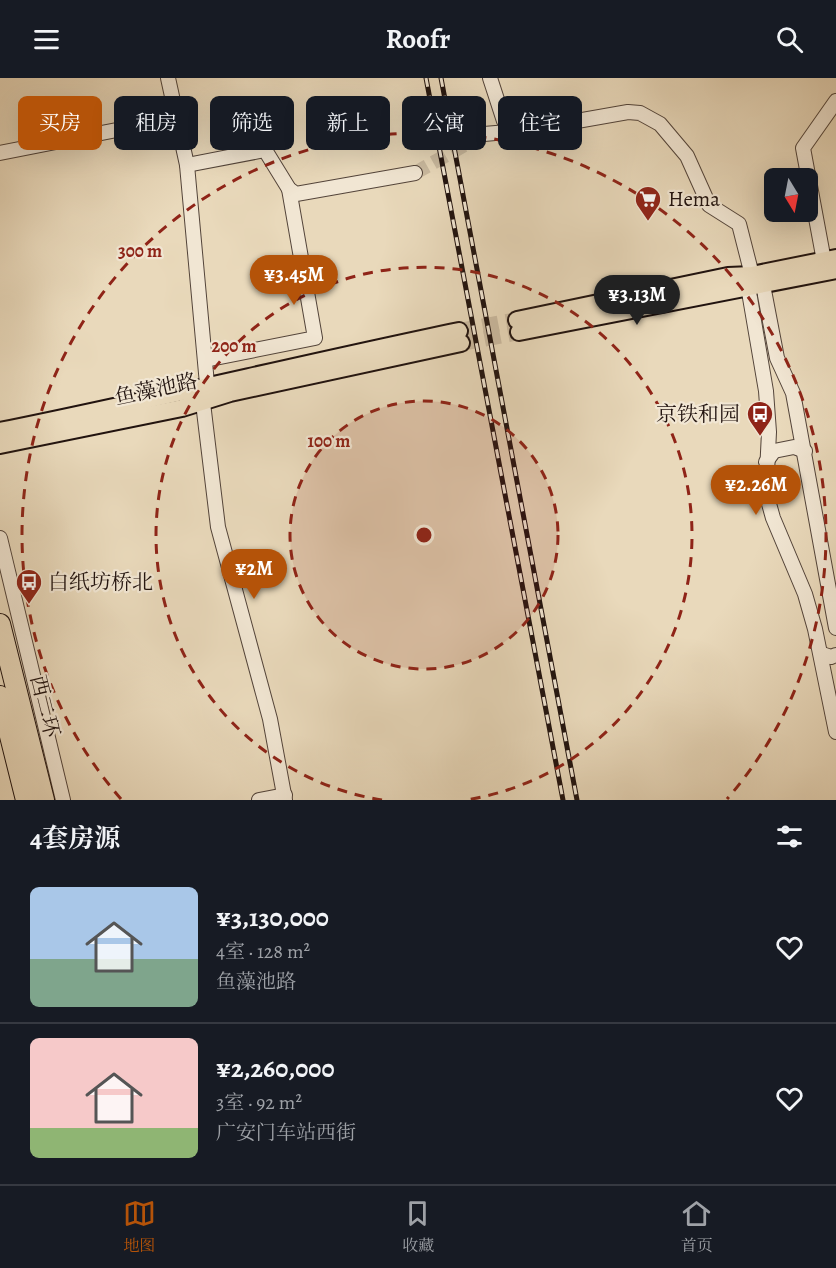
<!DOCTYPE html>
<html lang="zh">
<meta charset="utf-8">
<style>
:root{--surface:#171b24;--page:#20242c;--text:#f1f3f6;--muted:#9ea1a6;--line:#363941;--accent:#b45309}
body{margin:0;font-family:Alegreya,"Noto Serif SC",serif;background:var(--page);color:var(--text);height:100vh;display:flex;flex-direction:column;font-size:22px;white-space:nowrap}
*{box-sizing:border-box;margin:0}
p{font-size:20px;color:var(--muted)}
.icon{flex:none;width:33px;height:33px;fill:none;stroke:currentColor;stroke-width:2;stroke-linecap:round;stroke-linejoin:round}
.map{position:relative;height:722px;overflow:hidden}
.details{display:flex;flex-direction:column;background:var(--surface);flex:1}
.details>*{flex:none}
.banner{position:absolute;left:18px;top:18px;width:801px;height:54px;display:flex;gap:12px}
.needle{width:39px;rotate:170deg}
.controls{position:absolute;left:764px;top:90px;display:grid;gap:12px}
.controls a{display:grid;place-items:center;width:54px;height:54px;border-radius:9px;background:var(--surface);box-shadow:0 6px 24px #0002;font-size:30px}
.price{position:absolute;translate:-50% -51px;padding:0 14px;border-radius:21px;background:var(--accent);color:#fff;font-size:20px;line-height:39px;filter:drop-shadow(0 2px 3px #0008)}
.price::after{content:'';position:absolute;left:50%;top:36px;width:18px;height:14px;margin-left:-9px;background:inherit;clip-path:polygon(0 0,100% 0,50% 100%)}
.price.active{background:#222;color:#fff}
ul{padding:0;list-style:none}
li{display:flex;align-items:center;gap:18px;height:150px;padding:0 30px}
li+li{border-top:2px solid var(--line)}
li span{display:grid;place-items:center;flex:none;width:168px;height:120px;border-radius:9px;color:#555}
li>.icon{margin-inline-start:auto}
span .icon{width:72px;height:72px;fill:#fffc;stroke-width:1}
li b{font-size:26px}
h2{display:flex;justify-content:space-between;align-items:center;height:72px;padding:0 30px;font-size:26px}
.pill{padding:0 21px;border-radius:9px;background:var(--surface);box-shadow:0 6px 24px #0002;font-size:21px;line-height:54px}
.pill.active{background:var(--accent);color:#fff}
header{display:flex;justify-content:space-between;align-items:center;height:78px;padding:0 30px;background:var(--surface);font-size:27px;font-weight:600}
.tabs{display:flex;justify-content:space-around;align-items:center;height:84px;border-top:2px solid var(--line);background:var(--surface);font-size:16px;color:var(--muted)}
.tabs a{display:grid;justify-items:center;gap:3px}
.tabs .active{color:var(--accent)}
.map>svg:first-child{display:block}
</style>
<header><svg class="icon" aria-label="menu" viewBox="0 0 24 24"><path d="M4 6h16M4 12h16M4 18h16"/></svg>Roofr<svg class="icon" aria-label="search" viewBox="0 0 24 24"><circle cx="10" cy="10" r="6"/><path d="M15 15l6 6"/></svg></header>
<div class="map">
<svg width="836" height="722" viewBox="0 0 836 722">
<rect width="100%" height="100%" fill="#e9d9bb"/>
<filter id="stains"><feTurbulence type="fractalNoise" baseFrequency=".00333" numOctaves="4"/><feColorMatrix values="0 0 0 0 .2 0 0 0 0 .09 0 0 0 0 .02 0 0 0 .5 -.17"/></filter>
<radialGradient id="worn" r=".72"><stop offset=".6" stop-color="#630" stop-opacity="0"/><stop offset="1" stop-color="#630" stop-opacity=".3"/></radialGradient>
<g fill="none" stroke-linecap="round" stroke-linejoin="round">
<polyline stroke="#cbbba1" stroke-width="14" stroke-dasharray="14 7" stroke-linecap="butt" points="415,95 484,56"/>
<g stroke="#cbbba1" stroke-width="16" stroke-dasharray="16 8" stroke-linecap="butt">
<polyline points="459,253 517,242"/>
<polyline points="461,265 519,254"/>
</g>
<g stroke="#53443a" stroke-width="16">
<g id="minor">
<polyline points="168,0 187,87 207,306"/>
<polyline points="490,0 504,43 520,53"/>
<polyline points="484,56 520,53 628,34 640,35 660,46 687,78 709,127 739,146 752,197"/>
<polyline points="0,75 178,40"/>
<polyline points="187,87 265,72 289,111 296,116 415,95"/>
<polyline points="824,183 803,70 836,23"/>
<polyline points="752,199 748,208 766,313 769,354 766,415 773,440 805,516 815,551 836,654"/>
<polyline points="756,201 763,207 777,280 793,315 836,550"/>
<polyline points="205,282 315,260 289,111"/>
<polyline points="203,325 218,449 270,641 285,722"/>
<polyline points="766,384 774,373 794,369 805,373"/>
<polyline points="0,460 63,722"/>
<polyline points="822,576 831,579 836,577"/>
<polyline points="259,722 285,717"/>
</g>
</g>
<g stroke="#21130f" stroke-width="20">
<g id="major">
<polyline points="517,242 728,198 752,197 836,180"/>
<polyline points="519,254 836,192"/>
<path d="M0,353C154,322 305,285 459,253"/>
<polyline points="0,367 182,330 230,315 461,265"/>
</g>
</g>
<g stroke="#21130f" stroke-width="22">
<g id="highway">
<polyline points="0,546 44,722"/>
<polyline points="0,618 26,722"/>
</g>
</g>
<use href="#minor" stroke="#f1e6d3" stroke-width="14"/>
<use href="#major" stroke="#e9d9bb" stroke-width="16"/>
<use href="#highway" stroke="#e9d9bb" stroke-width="20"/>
<g stroke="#21130f" stroke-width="5">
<g id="rail">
<polyline points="426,0 563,722"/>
<polyline points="441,0 577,722"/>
</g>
</g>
<use href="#rail" stroke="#f1e6d3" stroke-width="3" stroke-dasharray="9" stroke-linecap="butt"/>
</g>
<circle cx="424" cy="457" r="134" fill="#8f2418" fill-opacity=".12"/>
<g fill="none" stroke="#8f2418" stroke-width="3" stroke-dasharray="10 8">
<circle cx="424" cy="457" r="134"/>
<path d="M382 722A268 268 0 1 1 466 722"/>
<path d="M121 721A402 402 0 1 1 727 721"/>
</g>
<defs>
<g id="supermarket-pin" transform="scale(1.35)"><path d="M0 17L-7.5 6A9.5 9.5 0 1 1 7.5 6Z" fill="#8f2418" stroke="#f1e6d3"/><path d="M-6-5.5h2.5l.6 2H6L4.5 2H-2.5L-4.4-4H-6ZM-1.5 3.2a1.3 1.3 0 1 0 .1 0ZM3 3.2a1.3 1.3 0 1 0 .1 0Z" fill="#fff"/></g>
<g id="bus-pin" transform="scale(1.35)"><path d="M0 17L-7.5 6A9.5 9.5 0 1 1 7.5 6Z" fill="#8f2418" stroke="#f1e6d3"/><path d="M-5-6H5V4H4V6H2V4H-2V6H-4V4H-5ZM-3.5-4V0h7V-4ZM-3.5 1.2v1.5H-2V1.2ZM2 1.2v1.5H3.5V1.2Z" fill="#fff"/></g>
</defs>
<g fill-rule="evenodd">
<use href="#supermarket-pin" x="648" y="121"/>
<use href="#bus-pin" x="760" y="336"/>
<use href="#bus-pin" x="29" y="504"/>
</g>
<g text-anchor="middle" stroke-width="4.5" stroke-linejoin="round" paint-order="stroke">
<g font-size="21" fill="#21130f" stroke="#f1e6d3" text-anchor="start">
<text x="668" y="128">Hema</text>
<text x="740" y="343" text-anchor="end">京铁和园</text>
<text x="48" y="511">白纸坊桥北</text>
</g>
<g font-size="21" fill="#21130f" stroke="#f1e6d3">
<text transform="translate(156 311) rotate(-12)" y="7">鱼藻池路</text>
<text transform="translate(45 628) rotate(76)" y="7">西二环</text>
</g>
</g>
<circle cx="424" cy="457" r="9" fill="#8f2418" stroke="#f1e6d3" stroke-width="3"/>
<g font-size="18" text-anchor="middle" font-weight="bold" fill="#8f2418" stroke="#f1e6d3" stroke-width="4.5" stroke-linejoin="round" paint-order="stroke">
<text x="140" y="179">300 m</text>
<text x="234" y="274">200 m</text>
<text x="329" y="369">100 m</text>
</g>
<rect width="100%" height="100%" filter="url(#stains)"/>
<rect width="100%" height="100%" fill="url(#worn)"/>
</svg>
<div class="controls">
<a><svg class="needle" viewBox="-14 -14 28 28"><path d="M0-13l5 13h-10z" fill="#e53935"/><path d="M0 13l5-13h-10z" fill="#9ea1a6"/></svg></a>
</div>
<b class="price" style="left:294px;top:228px">¥3.45M</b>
<b class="price active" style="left:637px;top:248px">¥3.13M</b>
<b class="price" style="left:756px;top:438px">¥2.26M</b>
<b class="price" style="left:254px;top:522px">¥2M</b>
<div class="banner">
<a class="pill active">买房</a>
<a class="pill">租房</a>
<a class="pill">筛选</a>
<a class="pill">新上</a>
<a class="pill">公寓</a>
<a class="pill">住宅</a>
</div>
</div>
<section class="details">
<h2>4套房源<svg class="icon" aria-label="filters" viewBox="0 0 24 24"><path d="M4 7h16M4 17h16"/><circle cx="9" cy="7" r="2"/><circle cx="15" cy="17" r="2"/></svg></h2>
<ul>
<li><span style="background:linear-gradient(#a9c7e8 60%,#7fa58c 0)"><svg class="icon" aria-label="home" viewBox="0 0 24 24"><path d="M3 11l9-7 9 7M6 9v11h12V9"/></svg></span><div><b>¥3,130,000</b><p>4室 · 128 m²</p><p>鱼藻池路</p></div><svg class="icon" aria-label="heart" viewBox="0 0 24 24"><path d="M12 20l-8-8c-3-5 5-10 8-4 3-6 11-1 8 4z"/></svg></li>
<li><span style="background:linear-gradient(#f6c9c9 75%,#8fb573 0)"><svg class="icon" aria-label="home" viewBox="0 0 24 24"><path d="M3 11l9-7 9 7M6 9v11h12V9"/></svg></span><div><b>¥2,260,000</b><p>3室 · 92 m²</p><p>广安门车站西街</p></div><svg class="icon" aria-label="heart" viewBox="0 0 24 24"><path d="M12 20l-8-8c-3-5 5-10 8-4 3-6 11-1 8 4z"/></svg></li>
</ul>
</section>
<nav class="tabs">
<a class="active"><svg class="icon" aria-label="map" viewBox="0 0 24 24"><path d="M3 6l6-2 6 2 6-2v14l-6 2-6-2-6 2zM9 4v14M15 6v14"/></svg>地图</a>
<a><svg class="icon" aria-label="saved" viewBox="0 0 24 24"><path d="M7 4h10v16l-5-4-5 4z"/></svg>收藏</a>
<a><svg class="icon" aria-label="home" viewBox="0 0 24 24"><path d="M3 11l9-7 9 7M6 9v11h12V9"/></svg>首页</a>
</nav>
